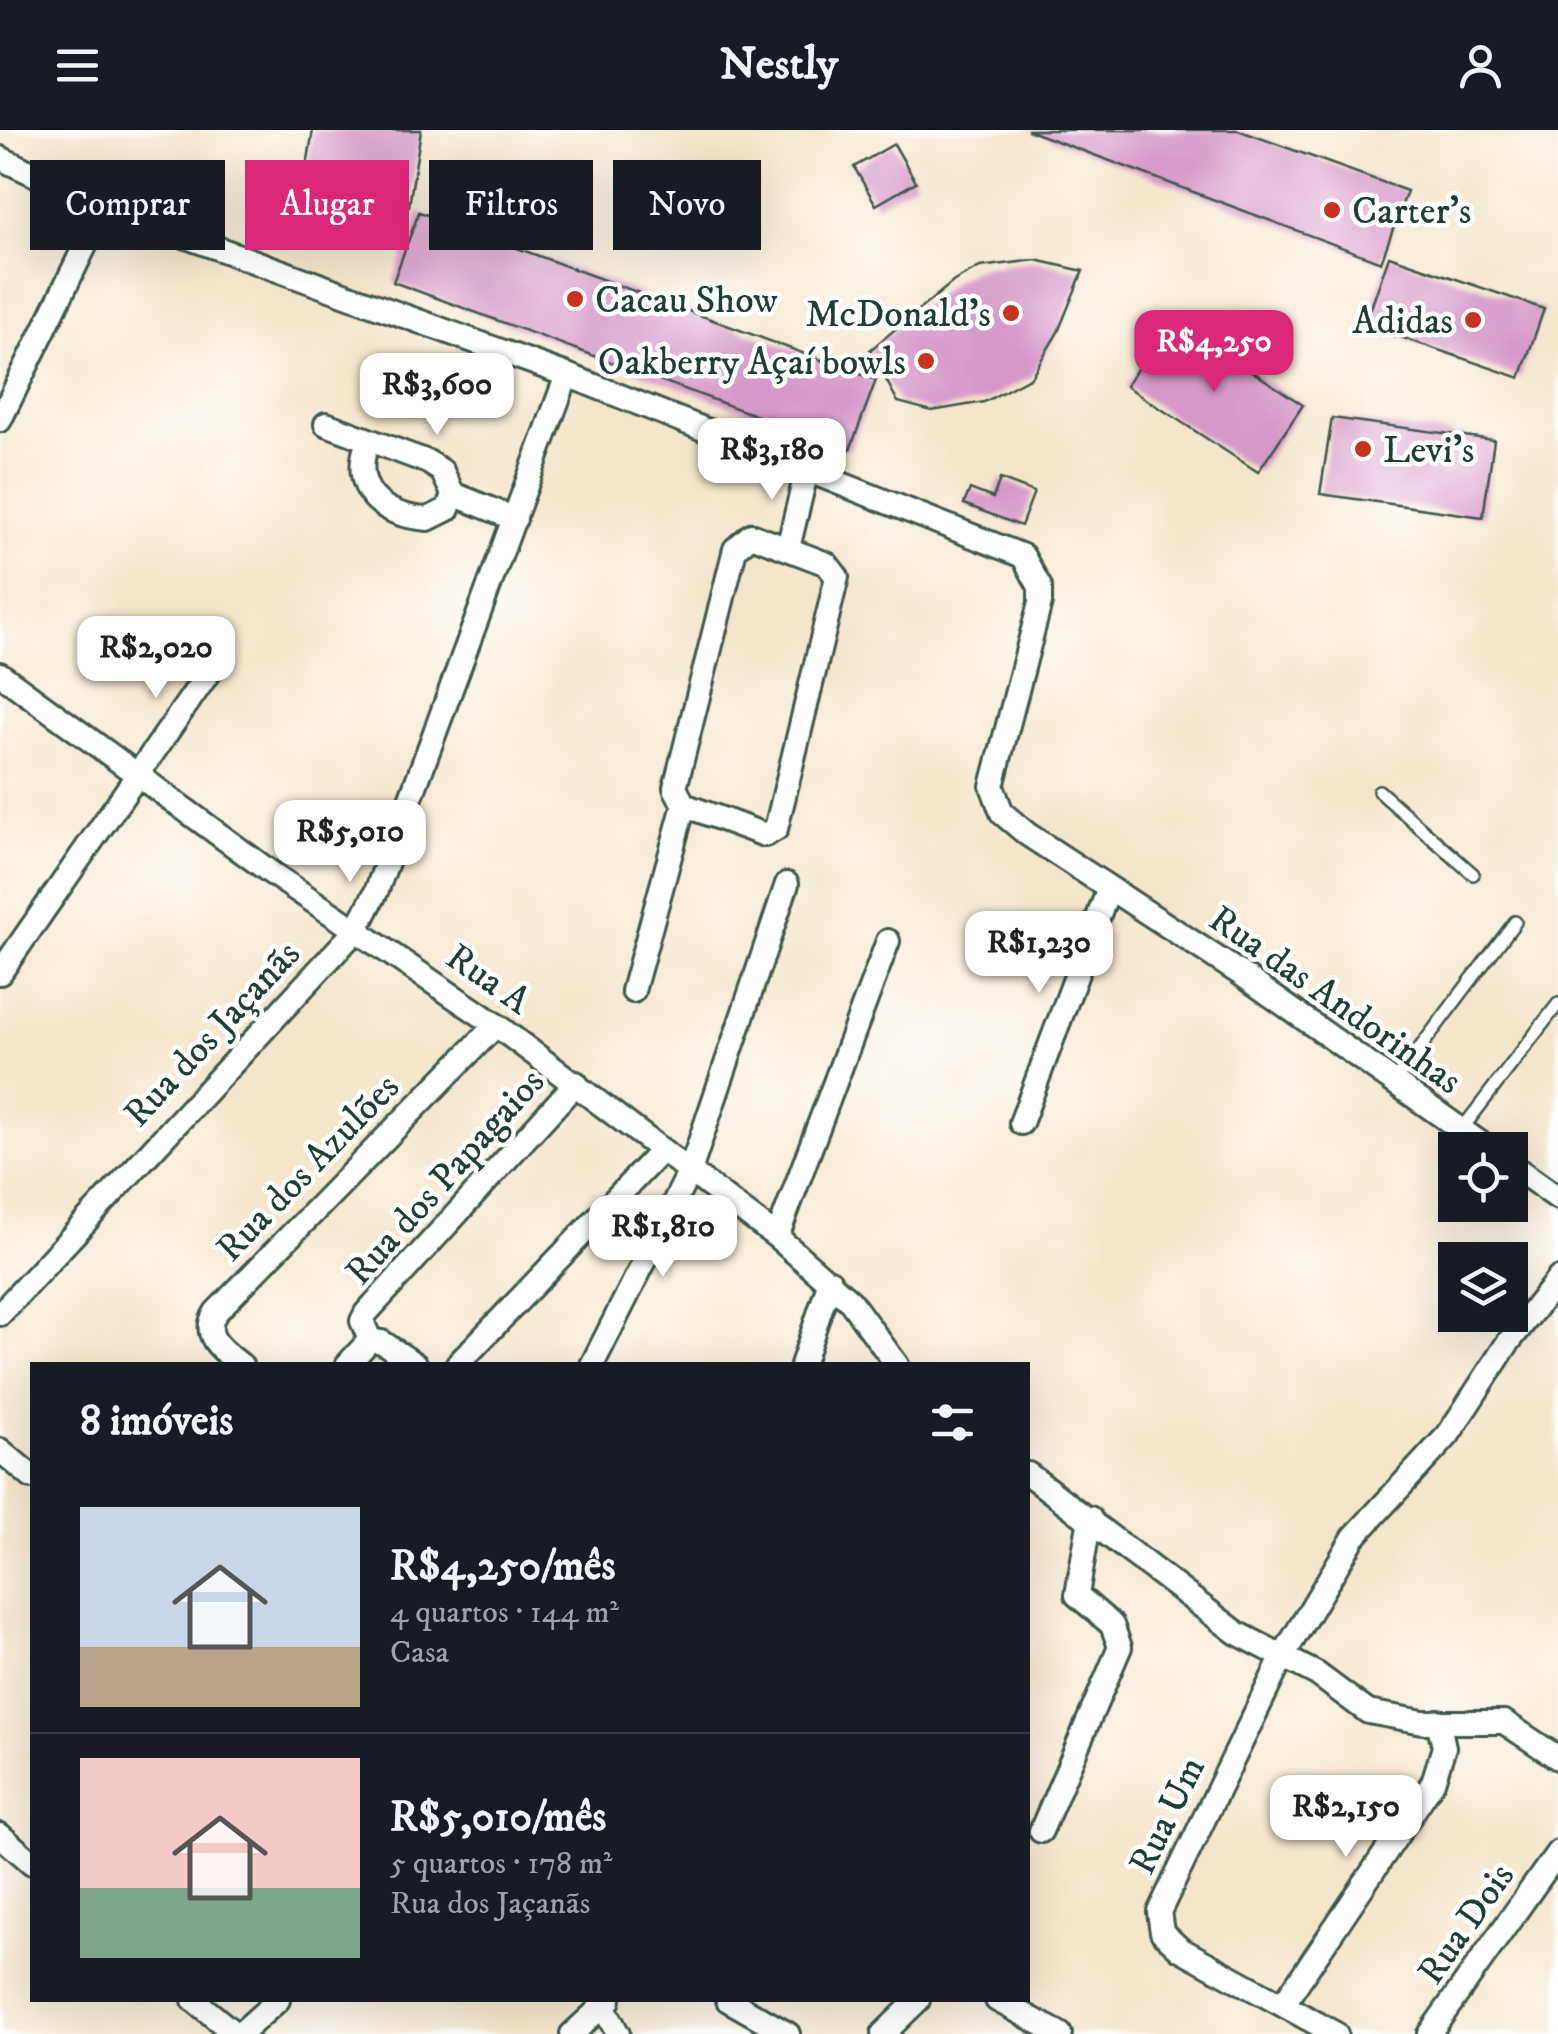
<!DOCTYPE html>
<html lang="pt">
<meta charset="utf-8">
<style>
:root{--surface:#171b24;--page:#242831;--text:#f1f3f6;--muted:#9ea1a6;--line:#363941;--accent:#db2777}
body{margin:0;font-family:"IM FELL DW Pica",serif;background:var(--page);color:var(--text);height:100vh;display:flex;flex-direction:column;font-size:38px;white-space:nowrap}
*{box-sizing:border-box;margin:0}
p{font-size:32px;color:var(--muted)}
.icon{flex:none;width:55px;height:55px;fill:none;stroke:currentColor;stroke-width:2;stroke-linecap:round;stroke-linejoin:round}
.map{position:relative;flex:1;overflow:hidden}
.details{position:absolute;left:30px;top:1232px;width:1000px;height:640px;display:flex;flex-direction:column;background:var(--surface);border-radius:0px;box-shadow:0 10px 40px #0002}
.details>*{flex:none}
.guide{position:absolute;left:30px;top:30px;width:1000px;height:90px;display:flex;gap:20px}
.controls{position:absolute;left:1438px;top:1002px;display:grid;gap:20px}
.controls a{display:grid;place-items:center;width:90px;height:90px;border-radius:0px;background:var(--surface);box-shadow:0 10px 40px #0002;font-size:50px}
.price{position:absolute;translate:-50% -85px;padding:0 22px;border-radius:20px;background:#fff;color:#222;font-size:32px;line-height:65px;filter:drop-shadow(0 2px 5px #0008)}
.price::after{content:'';position:absolute;left:50%;top:60px;width:30px;height:22px;margin-left:-15px;background:inherit;clip-path:polygon(0 0,100% 0,50% 100%)}
.price.on{background:var(--accent);color:#fff}
ul{padding:0;list-style:none}
li{display:flex;align-items:center;gap:30px;height:250px;padding:0 50px}
li+li{border-top:2px solid var(--line)}
li span{display:grid;place-items:center;flex:none;width:280px;height:200px;border-radius:0px;color:#555}
li>.icon{margin-inline-start:auto}
span .icon{width:120px;height:120px;fill:#fffc;stroke-width:1}
li b{font-size:42px}
h2{display:flex;justify-content:space-between;align-items:center;height:120px;padding:0 50px;font-size:42px}
.chip{padding:0 35px;border-radius:0px;background:var(--surface);box-shadow:0 10px 40px #0002;font-size:35px;line-height:90px}
.chip.on{background:var(--accent);color:#fff}
header{display:flex;justify-content:space-between;align-items:center;height:130px;padding:0 50px;background:var(--surface);font-size:45px;font-weight:800}
.map>svg:first-child{display:block}
</style>
<header><svg class="icon" aria-label="menu" viewBox="0 0 24 24"><path d="M4 6h16M4 12h16M4 18h16"/></svg>Nestly<svg class="icon" aria-label="person" viewBox="0 0 24 24"><circle cx="12" cy="8" r="4"/><path d="M4 21q1-7 8-7t8 7"/></svg></header>
<div class="map">
<svg width="1558" height="1904" viewBox="0 0 1558 1904">
<rect width="100%" height="100%" fill="#fff"/>
<filter id="ink" filterUnits="userSpaceOnUse"><feTurbulence type="fractalNoise" baseFrequency=".01" numOctaves="2"/><feDisplacementMap in="SourceGraphic" scale="20" xChannelSelector="R" yChannelSelector="G"/><feConvolveMatrix kernelMatrix="1 2 1 2 8 2 1 2 1" color-interpolation-filters="sRGB"/></filter>
<filter id="wash" filterUnits="userSpaceOnUse"><feTurbulence type="fractalNoise" baseFrequency=".0048" numOctaves="4" result="noise"/><feDisplacementMap in="SourceGraphic" scale="40" xChannelSelector="R" yChannelSelector="G"/><feGaussianBlur stdDeviation="2.25" result="paint"/><feColorMatrix in="noise" values="0 0 0 0 0 0 0 0 0 0 0 0 0 0 0 0 0 1.4 0 .05"/><feComposite in="paint" operator="in"/></filter>
<g filter="url(#wash)">
<rect width="100%" height="100%" fill="#f4e6cd"/>
<g id="blocks">
<g fill="#d698c7">
<polygon points="313,0 421,0 409,76 303,60"/>
<polygon points="1027,0 1238,0 1407,61 1381,132"/>
<polygon points="894,14 916,52 876,75 854,37"/>
<polygon points="419,82 876,250 850,320 393,152"/>
<polygon points="1389,126 1544,179 1520,248 1365,195"/>
<polygon points="1036,130 1083,141 1058,202 1031,247 984,272 932,281 898,272 870,220 954,151 980,137"/>
<polygon points="1171,188 1303,275 1258,342 1126,256"/>
<polygon points="1332,288 1494,310 1483,387 1320,364"/>
<polygon points="1000,349 1034,362 1021,396 964,374 970,359 993,368"/>
</g>
</g>
</g>
<g filter="url(#ink)">
<use href="#blocks" fill-opacity="0" stroke="#3f564b" stroke-width="2.5"/>
<g fill="none" stroke-linecap="round" stroke-linejoin="round">
<g stroke="#3f564b" stroke-width="16">
<g id="service">
<polyline points="1379,661 1473,744"/>
<polyline points="1395,951 1515,792"/>
<polyline points="1462,999 1558,874"/>
</g>
</g>
<g stroke="#3f564b" stroke-width="28">
<g id="minor">
<polyline points="0,28 104,77 567,245 1023,426 1040,457 1040,473 992,656 1002,683 1027,704 1241,844 1490,1020"/>
<polyline points="0,290 104,77"/>
<polyline points="326,294 428,332 442,341 453,364 515,389"/>
<path d="M368,311C349,359 381,386 428,389L448,379L453,364"/>
<polygon points="751,405 827,434 837,447 776,699 765,705 684,675 675,658 735,419"/>
<polyline points="788,418 807,340"/>
<polyline points="0,544 270,742 496,895 777,1107 850,1171 897,1235"/>
<polyline points="0,843 220,526"/>
<polyline points="633,861 684,675"/>
<polyline points="1021,993 1109,758"/>
<polyline points="1510,1034 1558,1068"/>
<polyline points="777,1107 888,811"/>
<polyline points="0,1184 357,799 376,762 567,245"/>
<polyline points="370,1210 362,1191 366,1183 576,953"/>
<polyline points="370,1210 382,1212 416,1235"/>
<path d="M241,1235C223,1221 200,1206 216,1182L496,895"/>
<polyline points="347,1235 370,1210"/>
<polyline points="457,1235 662,1020"/>
<polyline points="592,1235 690,1041 787,754"/>
<polyline points="802,1235 830,1151"/>
<polyline points="0,1320 32,1347"/>
<polyline points="1028,1344 1237,1503 1317,1544 1368,1582 1423,1592 1504,1592 1558,1628"/>
<polyline points="1041,1701 1120,1517 1112,1495 1077,1465 1090,1388"/>
<polyline points="0,1705 32,1733"/>
<polyline points="194,1870 235,1904"/>
<polyline points="600,1870 618,1904"/>
<polyline points="728,1870 788,1904"/>
<polyline points="997,1870 1060,1904"/>
<polyline points="1284,1873 1433,1652 1444,1617 1438,1591"/>
<polyline points="240,1904 278,1870"/>
<polyline points="572,1904 609,1870"/>
<polyline points="883,1904 918,1870"/>
<polyline points="1336,1904 1180,1819 1162,1802 1159,1782 1283,1526 1354,1407 1448,1305 1507,1214 1558,1149"/>
<polyline points="1429,1904 1558,1722"/>
</g>
</g>
<use href="#service" stroke="#fff" stroke-width="11"/>
<use href="#minor" stroke="#fff" stroke-width="22"/>
</g>
</g>
<g fill="#c8321e" stroke="#fff" stroke-width="4">
<circle cx="1332" cy="80" r="10"/>
<circle cx="575" cy="169" r="10"/>
<circle cx="1011" cy="183" r="10"/>
<circle cx="1473" cy="190" r="10"/>
<circle cx="926" cy="231" r="10"/>
<circle cx="1363" cy="319" r="10"/>
</g>
<g text-anchor="middle" stroke-width="9" stroke-linejoin="round" paint-order="stroke">
<g font-size="38" fill="#1f3d34" stroke="#fff" text-anchor="start">
<text x="1352" y="93">Carter's</text>
<text x="595" y="182">Cacau Show</text>
<text x="991" y="196" text-anchor="end">McDonald's</text>
<text x="1453" y="203" text-anchor="end">Adidas</text>
<text x="906" y="244" text-anchor="end">Oakberry Açaí bowls</text>
<text x="1383" y="332">Levi's</text>
</g>
<g font-size="38" fill="#1f3d34" stroke="#fff">
<text transform="translate(489 848) rotate(35)" y="13">Rua A</text>
<text transform="translate(1336 869) rotate(35)" y="13">Rua das Andorinhas</text>
<text transform="translate(211 903) rotate(-47)" y="13">Rua dos Jaçanãs</text>
<text transform="translate(307 1037) rotate(-46)" y="13">Rua dos Azulões</text>
<text transform="translate(444 1046) rotate(-48)" y="13">Rua dos Papagaios</text>
<text transform="translate(1166 1685) rotate(-64)" y="13">Rua Um</text>
<text transform="translate(1465 1793) rotate(-55)" y="13">Rua Dois</text>
</g>
</g>
</svg>
<div class="controls">
<a><svg class="icon" aria-label="locate" viewBox="0 0 24 24"><circle cx="12" cy="12" r="6"/><path d="M12 2v4M12 18v4M2 12h4M18 12h4"/></svg></a>
<a><svg class="icon" aria-label="layers" viewBox="0 0 24 24"><path d="M12 4l9 5-9 5-9-5zM3 14l9 5 9-5"/></svg></a>
</div>
<b class="price on" style="left:1214px;top:265px">R$4,250</b>
<b class="price" style="left:437px;top:308px">R$3,600</b>
<b class="price" style="left:772px;top:373px">R$3,180</b>
<b class="price" style="left:156px;top:571px">R$2,020</b>
<b class="price" style="left:350px;top:755px">R$5,010</b>
<b class="price" style="left:1039px;top:866px">R$1,230</b>
<b class="price" style="left:663px;top:1150px">R$1,810</b>
<b class="price" style="left:1346px;top:1730px">R$2,150</b>
<div class="guide">
<a class="chip">Comprar</a>
<a class="chip on">Alugar</a>
<a class="chip">Filtros</a>
<a class="chip">Novo</a>
</div>
<section class="details">
<h2>8 imóveis<svg class="icon" aria-label="filters" viewBox="0 0 24 24"><path d="M4 7h16M4 17h16"/><circle cx="9" cy="7" r="2"/><circle cx="15" cy="17" r="2"/></svg></h2>
<ul>
<li><span style="background:linear-gradient(#c9d6e8 70%,#b9a48a 0)"><svg class="icon" aria-label="home" viewBox="0 0 24 24"><path d="M3 11l9-7 9 7M6 9v11h12V9"/></svg></span><div><b>R$4,250/mês</b><p>4 quartos · 144 m²</p><p>Casa</p></div></li>
<li><span style="background:linear-gradient(#f6c9c9 65%,#7fa58c 0)"><svg class="icon" aria-label="home" viewBox="0 0 24 24"><path d="M3 11l9-7 9 7M6 9v11h12V9"/></svg></span><div><b>R$5,010/mês</b><p>5 quartos · 178 m²</p><p>Rua dos Jaçanãs</p></div></li>
</ul>
</section>
</div>
